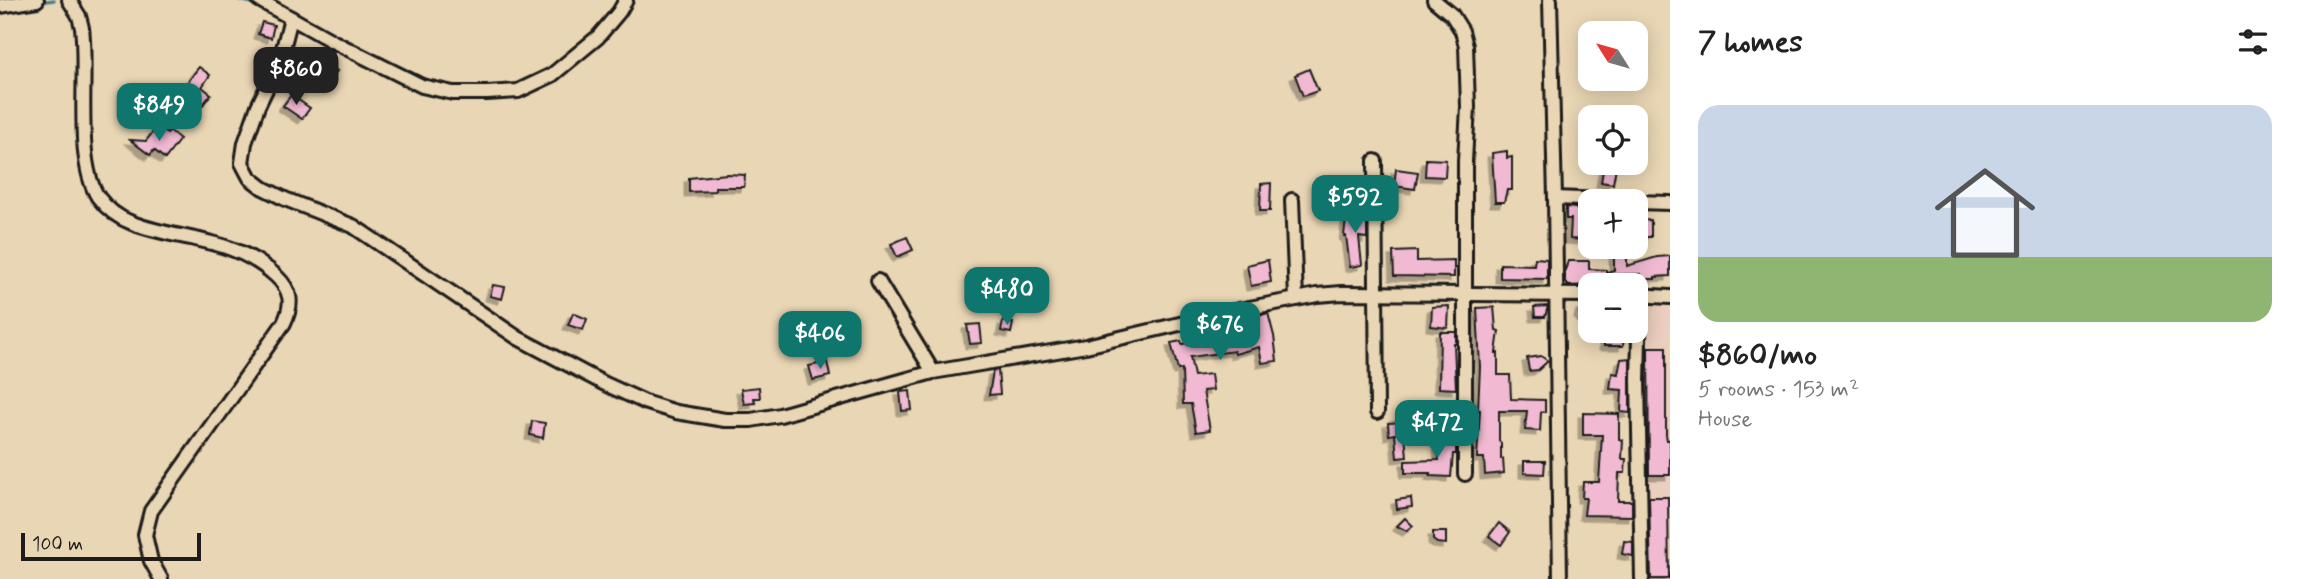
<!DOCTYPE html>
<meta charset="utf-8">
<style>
:root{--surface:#fff;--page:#f2f2f2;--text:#222;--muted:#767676;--line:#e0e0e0;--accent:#0f766e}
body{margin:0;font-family:Mynerve,sans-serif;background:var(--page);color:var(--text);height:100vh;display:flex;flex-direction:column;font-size:26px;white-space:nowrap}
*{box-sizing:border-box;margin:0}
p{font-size:23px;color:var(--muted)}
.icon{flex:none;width:38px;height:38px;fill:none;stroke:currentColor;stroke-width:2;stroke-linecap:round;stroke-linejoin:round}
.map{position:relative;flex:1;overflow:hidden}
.panel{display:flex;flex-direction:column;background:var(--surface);width:630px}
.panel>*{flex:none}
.needle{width:46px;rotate:307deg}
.controls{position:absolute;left:1578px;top:21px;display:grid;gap:14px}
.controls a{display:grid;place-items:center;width:70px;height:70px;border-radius:14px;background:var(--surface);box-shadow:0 4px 18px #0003;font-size:35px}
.scale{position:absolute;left:21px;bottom:18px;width:180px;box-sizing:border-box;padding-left:7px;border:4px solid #1c1c1c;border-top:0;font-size:19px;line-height:24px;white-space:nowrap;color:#1c1c1c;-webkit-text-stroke:5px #e9d6b4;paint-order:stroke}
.price{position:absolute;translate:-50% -60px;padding:0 16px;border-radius:14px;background:var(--accent);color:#fff;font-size:23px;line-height:46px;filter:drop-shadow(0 2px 4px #0008)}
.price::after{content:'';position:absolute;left:50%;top:42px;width:21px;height:16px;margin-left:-10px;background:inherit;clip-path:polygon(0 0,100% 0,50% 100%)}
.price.active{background:#222;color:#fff}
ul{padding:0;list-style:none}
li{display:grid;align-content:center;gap:14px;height:371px;padding:0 28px}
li+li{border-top:2px solid var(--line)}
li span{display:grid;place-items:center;height:217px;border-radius:21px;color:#555}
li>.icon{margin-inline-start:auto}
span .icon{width:126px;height:126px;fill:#fffc;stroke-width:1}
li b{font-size:30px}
h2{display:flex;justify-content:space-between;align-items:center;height:84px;padding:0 28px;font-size:30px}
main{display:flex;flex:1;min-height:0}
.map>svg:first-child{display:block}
</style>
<main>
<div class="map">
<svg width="1670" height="579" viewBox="0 0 1670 579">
<defs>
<filter id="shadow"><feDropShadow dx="-4.5" dy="4.5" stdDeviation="0" flood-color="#0004"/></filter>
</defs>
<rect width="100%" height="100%" fill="#e9d6b4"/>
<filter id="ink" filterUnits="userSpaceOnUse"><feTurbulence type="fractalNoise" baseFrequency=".0143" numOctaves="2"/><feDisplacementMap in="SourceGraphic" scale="14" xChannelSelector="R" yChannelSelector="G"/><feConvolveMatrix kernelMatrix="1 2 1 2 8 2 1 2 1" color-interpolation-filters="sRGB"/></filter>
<g filter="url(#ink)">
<polygon fill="#ebcebd" points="1645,303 1670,304 1670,579 1647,579"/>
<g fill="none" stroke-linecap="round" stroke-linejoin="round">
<g stroke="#54838c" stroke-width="3.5">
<polyline points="239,0 257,4"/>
<polyline points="39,2 54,0"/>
<polyline points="376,70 404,83"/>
</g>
</g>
<g fill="#f1bad2" stroke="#1c1c1c" stroke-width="2" filter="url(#shadow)">
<polygon points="262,22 274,25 271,38 258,34"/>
<polygon points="323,46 334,52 326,63 337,71 329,81 308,65"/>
<polygon points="199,67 210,75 202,87 211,94 202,106 181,91"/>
<polygon points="1309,69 1318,91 1303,96 1295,75"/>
<polygon points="291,95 310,108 302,119 283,106"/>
<polygon points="157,127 167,134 170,131 180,139 165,159 154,150 150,155 130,140 146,141"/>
<polygon points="1507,151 1507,158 1512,157 1512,190 1507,190 1504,202 1495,202 1492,153"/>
<polygon points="1426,159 1446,160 1445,177 1425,176"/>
<polygon points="1604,165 1616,167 1613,184 1601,182"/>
<polygon points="1396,169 1418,172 1415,189 1394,186"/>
<polygon points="727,174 745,175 744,187 715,187 715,191 689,192 689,178"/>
<polygon points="1271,183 1270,211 1260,211 1261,184"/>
<polygon points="1566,207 1575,208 1587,216 1586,240 1570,239 1571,219 1566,219"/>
<polygon points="1347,211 1367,213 1367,238 1359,237 1362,265 1350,267 1346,236 1344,236"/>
<polygon points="1651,220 1651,237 1640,237 1639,221"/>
<polygon points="907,237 913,250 897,257 891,244"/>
<polygon points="1417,251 1417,261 1454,260 1454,277 1394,276 1393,252"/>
<polygon points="1614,251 1627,251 1627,266 1657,257 1670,256 1670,276 1655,277 1655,279 1640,279 1640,274 1607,275 1607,272 1614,270"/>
<polygon points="1535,258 1547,259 1547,279 1500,278 1500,264 1534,265"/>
<polygon points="1268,260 1271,282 1251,286 1247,265"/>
<polygon points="1568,261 1589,261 1589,269 1606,270 1606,282 1590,282 1590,285 1569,286 1565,282 1565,271"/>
<polygon points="493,285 505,287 502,299 490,296"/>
<polygon points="1449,306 1448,328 1431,326 1432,307"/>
<polygon points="1548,306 1545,317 1535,317 1534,307"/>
<polygon points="1581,306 1591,307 1591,317 1584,320 1579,313"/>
<polygon points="1494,307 1496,330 1499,331 1496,353 1498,353 1498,375 1510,375 1511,399 1545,400 1545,412 1541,412 1540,431 1525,430 1527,411 1499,411 1499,441 1501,443 1501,459 1503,459 1504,473 1485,475 1484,458 1477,458 1480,410 1478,410 1480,367 1477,308"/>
<polygon points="573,313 587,319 583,330 568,325"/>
<polygon points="1268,313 1274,336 1277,361 1262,363 1259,347 1235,354 1234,351 1190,357 1194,376 1211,374 1213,390 1203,391 1210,430 1196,432 1191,404 1183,404 1182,369 1178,370 1171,343 1181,341 1182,344 1188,343 1188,345 1232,340 1229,332 1257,324 1255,317"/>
<polygon points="1003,321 1013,323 1011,333 1001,331"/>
<polygon points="980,324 982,343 970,344 967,325"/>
<polygon points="1604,331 1624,331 1623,346 1604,346"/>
<polygon points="1440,332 1456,332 1456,344 1454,344 1456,389 1439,388"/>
<polygon points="1648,347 1666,347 1666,435 1667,440 1670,440 1670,475 1649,475"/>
<polygon points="1541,356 1548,361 1538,370 1529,371 1527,358"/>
<polygon points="1630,358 1630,413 1621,412 1622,390 1610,389 1612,373 1618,374 1621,359"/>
<polygon points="827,362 830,376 813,380 809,366"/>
<polygon points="998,370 1000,394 989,395 993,371"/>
<polygon points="759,387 760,398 754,398 755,403 744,404 741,389"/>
<polygon points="910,391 912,410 902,411 900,392"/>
<polygon points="1583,413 1619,414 1619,439 1623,440 1622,459 1626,459 1625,473 1619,473 1618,501 1632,501 1632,516 1584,515 1586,498 1582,498 1583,482 1599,482 1602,435 1583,435"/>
<polygon points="532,421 545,423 543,438 530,435"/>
<polygon points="1404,422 1407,457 1397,458 1395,434 1389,435 1388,423"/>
<polygon points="1456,435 1456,454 1453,454 1451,477 1430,476 1431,473 1405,473 1405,461 1439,460 1438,436"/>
<polygon points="1524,461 1545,461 1544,474 1524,473"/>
<polygon points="1649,497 1668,497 1669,579 1651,579"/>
<polygon points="1411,498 1412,507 1397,509 1396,500"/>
<polygon points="1405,518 1413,526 1407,531 1397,526"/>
<polygon points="1499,523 1510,532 1501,545 1489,536"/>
<polygon points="1433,532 1446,532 1446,544 1437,543 1433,540"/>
<polygon points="1624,541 1633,542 1633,556 1622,554"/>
</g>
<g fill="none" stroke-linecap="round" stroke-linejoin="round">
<g stroke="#1c1c1c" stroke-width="18">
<g id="minor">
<path d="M69,0L79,16L82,28C88,73 74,160 98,197C106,208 119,218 132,223C182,242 233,236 276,276C292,291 293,304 284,323L151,511L145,535L151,561L161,579"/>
<polyline points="259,0 334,42 422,86 453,93 487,93 518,91 552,75 598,37 619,12 626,0"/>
<polyline points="1434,0 1452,15 1462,31 1466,46 1468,107 1465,161 1465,474"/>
<polyline points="1550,0 1555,198 1560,579"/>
<polyline points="0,6 37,0"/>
<polyline points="291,18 280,60 258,106 245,143 242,163 250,178 263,188 285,199 353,226 518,338 603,383 647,403 676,412 725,420 751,420 780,415 933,372 1086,346 1239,310 1317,295 1342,293 1591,295"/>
<polyline points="1375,161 1377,412"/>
<polyline points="1555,198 1629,201"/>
<polyline points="1292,200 1296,299"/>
<polyline points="1636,202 1670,203"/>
<polyline points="878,281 933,372"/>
<polyline points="1636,295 1670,297"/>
<polyline points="1640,295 1638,381 1642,579"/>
</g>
</g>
<use href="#minor" stroke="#e9d6b4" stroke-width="12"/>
</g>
</g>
</svg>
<div class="controls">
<a><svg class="needle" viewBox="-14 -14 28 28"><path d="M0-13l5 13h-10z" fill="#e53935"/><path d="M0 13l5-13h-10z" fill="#767676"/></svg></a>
<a><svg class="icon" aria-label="locate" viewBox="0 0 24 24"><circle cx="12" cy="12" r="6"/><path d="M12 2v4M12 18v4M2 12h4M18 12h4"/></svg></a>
<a>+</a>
<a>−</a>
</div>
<div class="scale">100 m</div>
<b class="price active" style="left:296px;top:107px">$860</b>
<b class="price" style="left:159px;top:143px">$849</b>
<b class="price" style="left:1355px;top:235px">$592</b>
<b class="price" style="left:1007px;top:327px">$480</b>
<b class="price" style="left:1220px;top:362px">$676</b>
<b class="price" style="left:820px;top:371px">$406</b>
<b class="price" style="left:1437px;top:460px">$472</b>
</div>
<section class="panel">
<h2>7 homes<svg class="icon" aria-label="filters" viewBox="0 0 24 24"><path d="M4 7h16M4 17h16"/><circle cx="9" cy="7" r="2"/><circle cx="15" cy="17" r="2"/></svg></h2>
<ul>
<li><span style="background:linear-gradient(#c9d6e8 70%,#8fb573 0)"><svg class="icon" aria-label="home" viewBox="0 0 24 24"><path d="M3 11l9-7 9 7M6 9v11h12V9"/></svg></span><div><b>$860/mo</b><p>5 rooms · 153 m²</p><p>House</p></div></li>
</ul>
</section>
</main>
